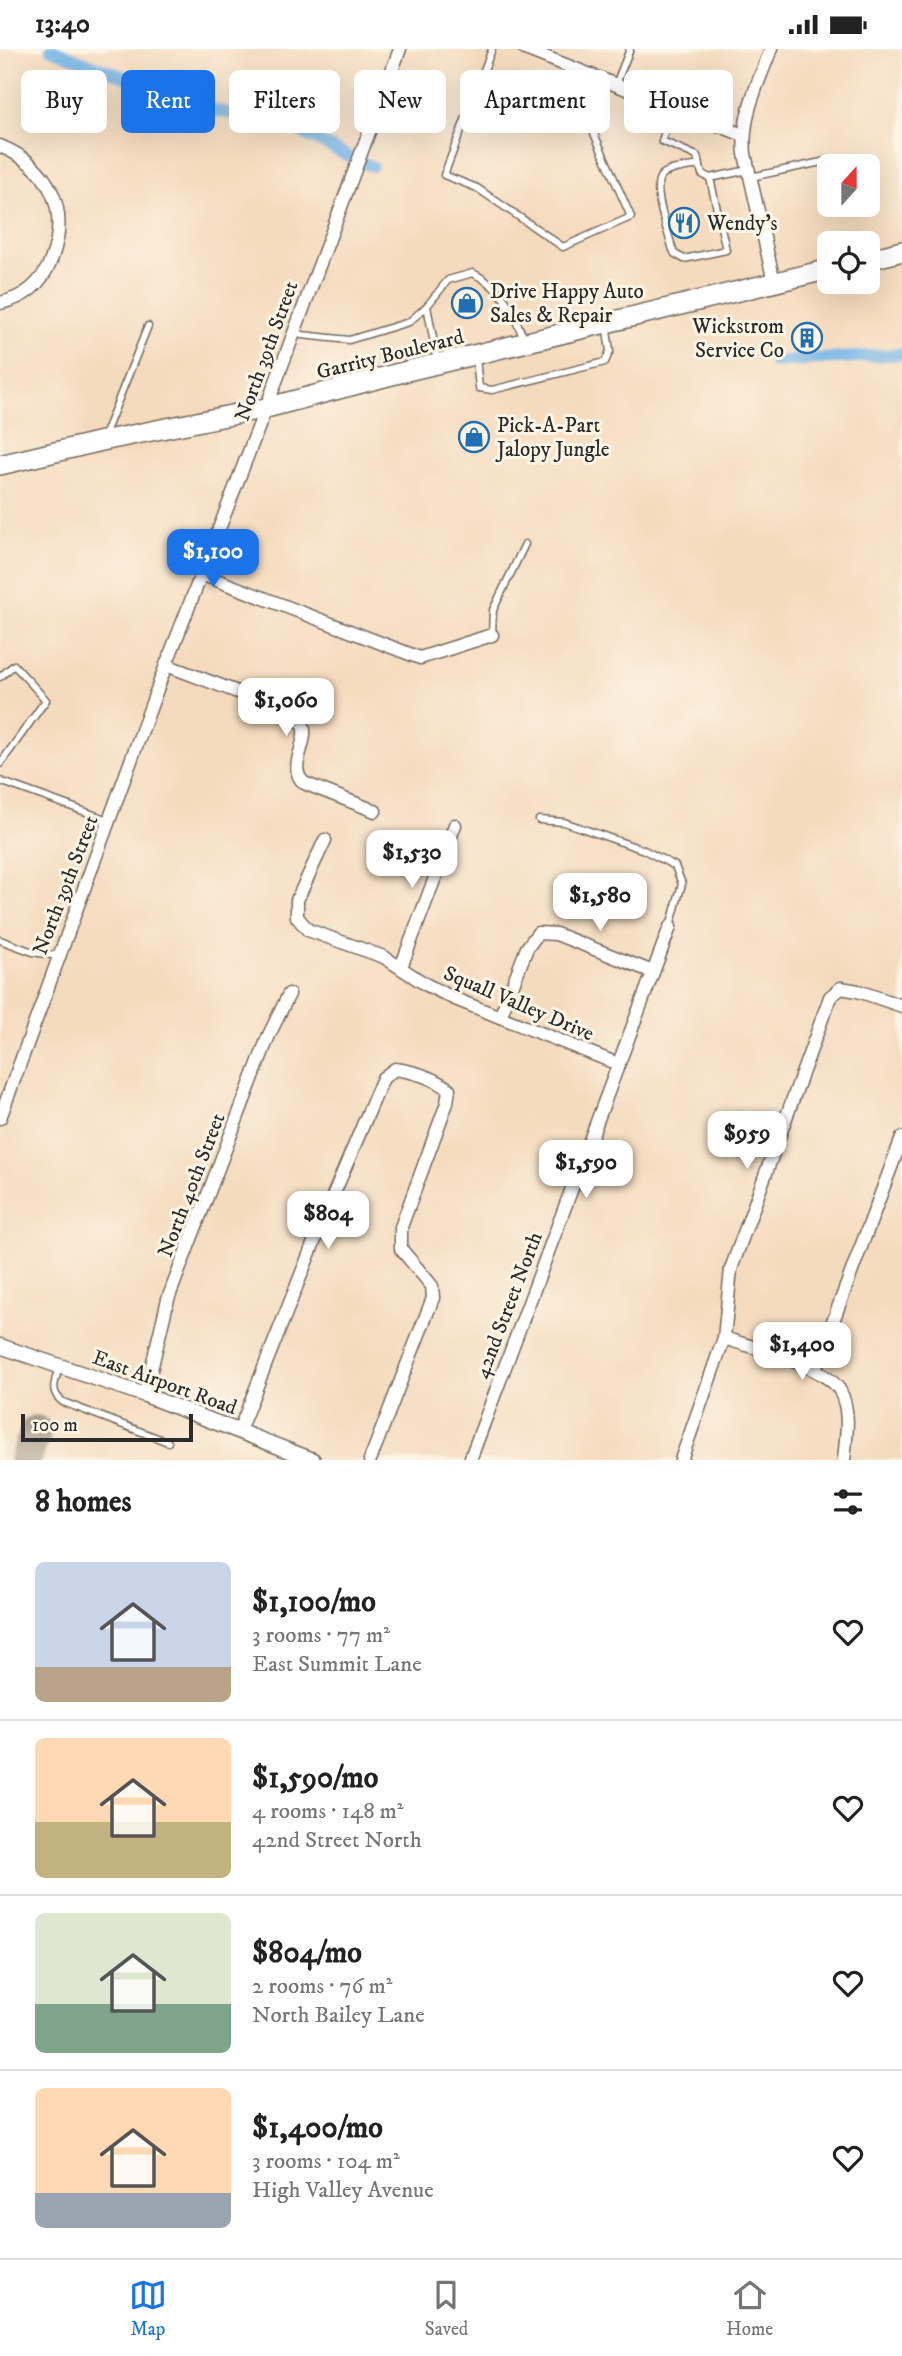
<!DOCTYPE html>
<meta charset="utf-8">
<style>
:root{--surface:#fff;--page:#f2f2f2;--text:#222;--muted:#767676;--line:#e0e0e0;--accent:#1a73e8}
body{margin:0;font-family:"IM FELL DW Pica",serif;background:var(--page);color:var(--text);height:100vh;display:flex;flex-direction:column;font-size:26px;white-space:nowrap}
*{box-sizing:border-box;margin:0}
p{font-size:23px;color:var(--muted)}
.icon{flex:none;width:38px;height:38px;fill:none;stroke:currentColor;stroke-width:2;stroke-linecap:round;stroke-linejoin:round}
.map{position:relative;height:1411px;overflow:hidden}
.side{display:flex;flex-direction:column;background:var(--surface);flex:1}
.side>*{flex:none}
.top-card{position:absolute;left:21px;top:21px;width:861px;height:63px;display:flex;gap:14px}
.needle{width:46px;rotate:21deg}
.fabs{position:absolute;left:817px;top:105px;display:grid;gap:14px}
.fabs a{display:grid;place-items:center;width:63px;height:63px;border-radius:10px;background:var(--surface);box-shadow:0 7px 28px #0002;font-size:35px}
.scale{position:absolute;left:21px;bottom:18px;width:172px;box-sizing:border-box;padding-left:7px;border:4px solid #2b2b2b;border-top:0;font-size:19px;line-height:24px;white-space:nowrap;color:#2b2b2b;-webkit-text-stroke:5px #fcf5e5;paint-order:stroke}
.price{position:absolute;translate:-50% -60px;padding:0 16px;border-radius:14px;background:#fff;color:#222;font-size:23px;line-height:46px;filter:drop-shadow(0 2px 4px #0008)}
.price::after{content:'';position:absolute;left:50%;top:42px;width:21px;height:16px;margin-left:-10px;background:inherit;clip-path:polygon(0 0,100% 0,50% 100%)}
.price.active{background:var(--accent);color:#fff}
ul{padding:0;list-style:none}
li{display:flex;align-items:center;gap:21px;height:175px;padding:0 35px}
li+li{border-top:2px solid var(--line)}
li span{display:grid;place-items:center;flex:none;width:196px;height:140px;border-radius:10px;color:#555}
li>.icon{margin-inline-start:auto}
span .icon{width:84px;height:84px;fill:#fffc;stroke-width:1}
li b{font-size:30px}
h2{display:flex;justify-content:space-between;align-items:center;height:84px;padding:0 35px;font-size:30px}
.pill{padding:0 24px;border-radius:10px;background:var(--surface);box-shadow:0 7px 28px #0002;font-size:24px;line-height:63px}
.pill.active{background:var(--accent);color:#fff}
.status{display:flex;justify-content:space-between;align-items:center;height:49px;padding:0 35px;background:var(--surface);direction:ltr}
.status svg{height:19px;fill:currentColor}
.tab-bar{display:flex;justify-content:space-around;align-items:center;height:98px;border-top:2px solid var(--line);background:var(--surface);font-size:19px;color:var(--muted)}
.tab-bar a{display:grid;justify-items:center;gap:4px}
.tab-bar .active{color:var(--accent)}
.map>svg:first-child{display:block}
</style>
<div class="status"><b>13:40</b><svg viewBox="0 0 49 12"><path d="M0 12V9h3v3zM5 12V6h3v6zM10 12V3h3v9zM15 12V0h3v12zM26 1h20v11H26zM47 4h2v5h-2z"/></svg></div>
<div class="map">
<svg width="902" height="1411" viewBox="0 0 902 1411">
<rect width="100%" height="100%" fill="#fcf5e5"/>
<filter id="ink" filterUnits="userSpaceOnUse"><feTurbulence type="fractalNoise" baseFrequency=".0143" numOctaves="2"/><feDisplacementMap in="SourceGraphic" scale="14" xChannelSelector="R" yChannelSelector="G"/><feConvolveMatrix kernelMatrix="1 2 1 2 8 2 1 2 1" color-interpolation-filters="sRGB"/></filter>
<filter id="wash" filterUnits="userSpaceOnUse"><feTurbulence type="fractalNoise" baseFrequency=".00686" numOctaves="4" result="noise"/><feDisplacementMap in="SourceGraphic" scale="28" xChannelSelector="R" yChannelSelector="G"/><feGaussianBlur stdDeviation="1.57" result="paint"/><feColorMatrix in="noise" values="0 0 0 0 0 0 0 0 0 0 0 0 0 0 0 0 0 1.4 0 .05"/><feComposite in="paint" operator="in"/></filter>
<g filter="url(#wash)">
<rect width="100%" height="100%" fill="#f5dbbe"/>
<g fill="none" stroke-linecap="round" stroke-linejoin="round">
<g stroke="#72b3e6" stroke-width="12">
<polyline points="51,0 209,60 287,76 348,107"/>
<polyline points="364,114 372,117"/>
<polyline points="774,313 902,305"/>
</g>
<polyline stroke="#908374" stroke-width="32" points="25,1411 36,1382"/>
</g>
</g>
<g filter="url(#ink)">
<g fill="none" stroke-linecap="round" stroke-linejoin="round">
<g stroke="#72695e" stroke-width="9">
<g id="service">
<polyline points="492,0 444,126 477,139 563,198 631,168 573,37 579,21"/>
<polyline points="616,35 630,0"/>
<polyline points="672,58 662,92 697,107 702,125 710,129 748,121"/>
<path d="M700,116C690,118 670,119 662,126C650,136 669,186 673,201L675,205L684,210L726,201L710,129"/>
<polyline points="751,128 831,111"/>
<polyline points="427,257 437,310"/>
<path d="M294,283L302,286L349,291L409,273L427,257L448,231L473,224C504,240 511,259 524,290"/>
<polyline points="476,309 479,339 492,341 605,313 610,302 606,275"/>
<polyline points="104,387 148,277"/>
<polyline points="492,586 493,561 525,495"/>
<polyline points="0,628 14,616 46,651 0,715"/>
<polyline points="0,732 108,771"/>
<polyline points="539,771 564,773 644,801 675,817 682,835 670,878"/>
<polyline points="0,891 33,903 58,907"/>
<path d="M59,1319C55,1332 49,1343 63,1353L168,1393"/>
</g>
</g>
<g stroke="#72695e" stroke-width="15">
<g id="minor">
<polyline points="525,0 743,86"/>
<path d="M771,0C758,35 741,67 745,105L774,233"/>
<path d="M0,97C49,117 71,160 51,211C42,234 25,249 0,254"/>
<polyline points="201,525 420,609 492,586"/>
<path d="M166,616L293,664C296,667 299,669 301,672C313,691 285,717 304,734L375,762"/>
<polyline points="325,791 297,851 297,868 308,881 384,908 425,935 455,950 618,1015"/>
<polyline points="401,918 455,776"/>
<polyline points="500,968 527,899 538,884 556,885 653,923"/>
<polyline points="0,1069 166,616 266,359 400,0"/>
<path d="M724,1289C751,1298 827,1317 840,1342C851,1362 846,1389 844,1411"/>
<polyline points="815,1320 902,1089"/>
<polyline points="145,1346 168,1250 269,986 289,945"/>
<path d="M239,1382L324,1168L383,1029L395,1020C416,1023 431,1028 449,1040L447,1054L401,1178V1200L432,1237L433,1249L370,1411"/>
<polyline points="470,1411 670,878"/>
<polyline points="681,1411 724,1289 731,1220 830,948 841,939 858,942 902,957"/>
</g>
</g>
<g stroke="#72695e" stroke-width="17">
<polyline id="tertiary" points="0,1297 145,1346 313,1411"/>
</g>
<g stroke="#72695e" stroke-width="22">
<g id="primary">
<polyline points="868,211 902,202"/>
<polyline points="0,416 102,392 266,359 407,322 830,220"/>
</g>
</g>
<use href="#service" stroke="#fff" stroke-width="6"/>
<use href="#minor" stroke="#fff" stroke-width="12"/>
<use href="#tertiary" stroke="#fff" stroke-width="14"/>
<use href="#primary" stroke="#fff" stroke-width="19"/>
</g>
</g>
<defs>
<g id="restaurant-ring" transform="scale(1.575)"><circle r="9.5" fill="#fcf5e5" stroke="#1f6fb2" stroke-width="1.5"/><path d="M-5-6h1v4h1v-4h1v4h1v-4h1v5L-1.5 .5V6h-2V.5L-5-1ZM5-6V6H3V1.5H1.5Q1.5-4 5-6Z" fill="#1f6fb2"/></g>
<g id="shop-ring" transform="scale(1.575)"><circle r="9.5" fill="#fcf5e5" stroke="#1f6fb2" stroke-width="1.5"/><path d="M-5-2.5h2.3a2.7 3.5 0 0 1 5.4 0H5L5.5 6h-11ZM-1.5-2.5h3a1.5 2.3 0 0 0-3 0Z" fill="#1f6fb2"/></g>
<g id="building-ring" transform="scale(1.575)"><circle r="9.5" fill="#fcf5e5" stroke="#1f6fb2" stroke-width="1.5"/><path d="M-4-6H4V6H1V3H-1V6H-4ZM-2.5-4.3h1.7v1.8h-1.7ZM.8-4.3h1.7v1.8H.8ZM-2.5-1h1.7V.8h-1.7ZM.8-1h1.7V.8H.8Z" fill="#1f6fb2"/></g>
</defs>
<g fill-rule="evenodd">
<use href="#restaurant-ring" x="684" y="174"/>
<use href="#shop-ring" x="467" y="254"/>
<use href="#building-ring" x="807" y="289"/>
<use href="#shop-ring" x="474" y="388"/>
</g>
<g text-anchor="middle" stroke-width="6" stroke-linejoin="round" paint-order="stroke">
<g font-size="21" fill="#2b2b2b" stroke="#fcf5e5" text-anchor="start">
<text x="707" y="181">Wendy's</text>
<text x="490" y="249">Drive Happy Auto<tspan x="490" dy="24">Sales &amp; Repair</tspan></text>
<text x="784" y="284" text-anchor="end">Wickstrom<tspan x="784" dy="24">Service Co</tspan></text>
<text x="497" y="383">Pick-A-Part<tspan x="497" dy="24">Jalopy Jungle</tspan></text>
</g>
<g font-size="21" fill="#2b2b2b" stroke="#fcf5e5">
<text transform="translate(266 302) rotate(-70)" y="7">North 39th Street</text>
<text transform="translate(390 305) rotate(-14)" y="7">Garrity Boulevard</text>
<text transform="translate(65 836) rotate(-69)" y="7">North 39th Street</text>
<text transform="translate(519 954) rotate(23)" y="7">Squall Valley Drive</text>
<text transform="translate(191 1136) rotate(-69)" y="7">North 40th Street</text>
<text transform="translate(508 1256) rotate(-69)" y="7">42nd Street North</text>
<text transform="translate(165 1333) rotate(20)" y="7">East Airport Road</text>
</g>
</g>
</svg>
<div class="fabs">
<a><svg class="needle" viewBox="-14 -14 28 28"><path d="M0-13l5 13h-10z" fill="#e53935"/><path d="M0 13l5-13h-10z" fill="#767676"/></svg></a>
<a><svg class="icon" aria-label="locate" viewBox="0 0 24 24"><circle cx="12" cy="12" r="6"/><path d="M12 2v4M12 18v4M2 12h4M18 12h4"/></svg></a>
</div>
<div class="scale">100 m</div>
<b class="price active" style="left:213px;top:540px">$1,100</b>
<b class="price" style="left:286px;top:689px">$1,060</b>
<b class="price" style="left:412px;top:841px">$1,530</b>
<b class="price" style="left:600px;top:884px">$1,580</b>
<b class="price" style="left:747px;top:1122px">$959</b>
<b class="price" style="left:586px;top:1151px">$1,590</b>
<b class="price" style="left:328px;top:1202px">$804</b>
<b class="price" style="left:802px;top:1333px">$1,400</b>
<div class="top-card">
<a class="pill">Buy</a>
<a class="pill active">Rent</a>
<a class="pill">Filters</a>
<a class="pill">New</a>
<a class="pill">Apartment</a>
<a class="pill">House</a>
</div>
</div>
<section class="side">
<h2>8 homes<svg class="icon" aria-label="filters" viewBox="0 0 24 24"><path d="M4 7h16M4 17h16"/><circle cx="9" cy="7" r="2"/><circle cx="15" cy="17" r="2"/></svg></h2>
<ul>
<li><span style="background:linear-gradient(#c9d6e8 75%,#b9a48a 0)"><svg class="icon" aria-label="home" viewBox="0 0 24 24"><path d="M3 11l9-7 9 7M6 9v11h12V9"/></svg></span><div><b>$1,100/mo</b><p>3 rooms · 77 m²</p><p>East Summit Lane</p></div><svg class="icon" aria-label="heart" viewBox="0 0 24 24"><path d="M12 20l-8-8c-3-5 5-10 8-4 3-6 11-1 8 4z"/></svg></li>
<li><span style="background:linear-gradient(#ffd9b3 60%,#c2b280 0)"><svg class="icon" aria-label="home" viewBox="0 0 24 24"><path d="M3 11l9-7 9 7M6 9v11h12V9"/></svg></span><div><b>$1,590/mo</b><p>4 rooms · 148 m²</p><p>42nd Street North</p></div><svg class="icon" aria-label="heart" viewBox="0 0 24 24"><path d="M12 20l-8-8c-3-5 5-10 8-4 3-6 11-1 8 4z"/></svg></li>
<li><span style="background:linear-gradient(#dfe7d0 65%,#7fa58c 0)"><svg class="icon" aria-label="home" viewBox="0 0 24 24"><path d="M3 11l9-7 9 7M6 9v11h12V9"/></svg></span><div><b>$804/mo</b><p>2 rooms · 76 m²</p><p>North Bailey Lane</p></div><svg class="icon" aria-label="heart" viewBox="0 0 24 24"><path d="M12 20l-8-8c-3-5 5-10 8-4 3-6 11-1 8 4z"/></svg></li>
<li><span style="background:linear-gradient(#ffd9b3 75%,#9aa5b1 0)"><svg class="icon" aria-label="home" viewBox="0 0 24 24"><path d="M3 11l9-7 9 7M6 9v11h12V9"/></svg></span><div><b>$1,400/mo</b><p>3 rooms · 104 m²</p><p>High Valley Avenue</p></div><svg class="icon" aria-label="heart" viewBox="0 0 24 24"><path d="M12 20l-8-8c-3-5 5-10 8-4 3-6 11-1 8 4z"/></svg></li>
</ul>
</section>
<nav class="tab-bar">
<a class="active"><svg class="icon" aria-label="map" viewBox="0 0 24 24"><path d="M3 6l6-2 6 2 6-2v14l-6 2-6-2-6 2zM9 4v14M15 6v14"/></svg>Map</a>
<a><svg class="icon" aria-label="saved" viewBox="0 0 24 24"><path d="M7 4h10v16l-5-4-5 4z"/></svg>Saved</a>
<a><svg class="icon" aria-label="home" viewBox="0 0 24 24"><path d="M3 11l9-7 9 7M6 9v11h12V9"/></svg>Home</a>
</nav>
